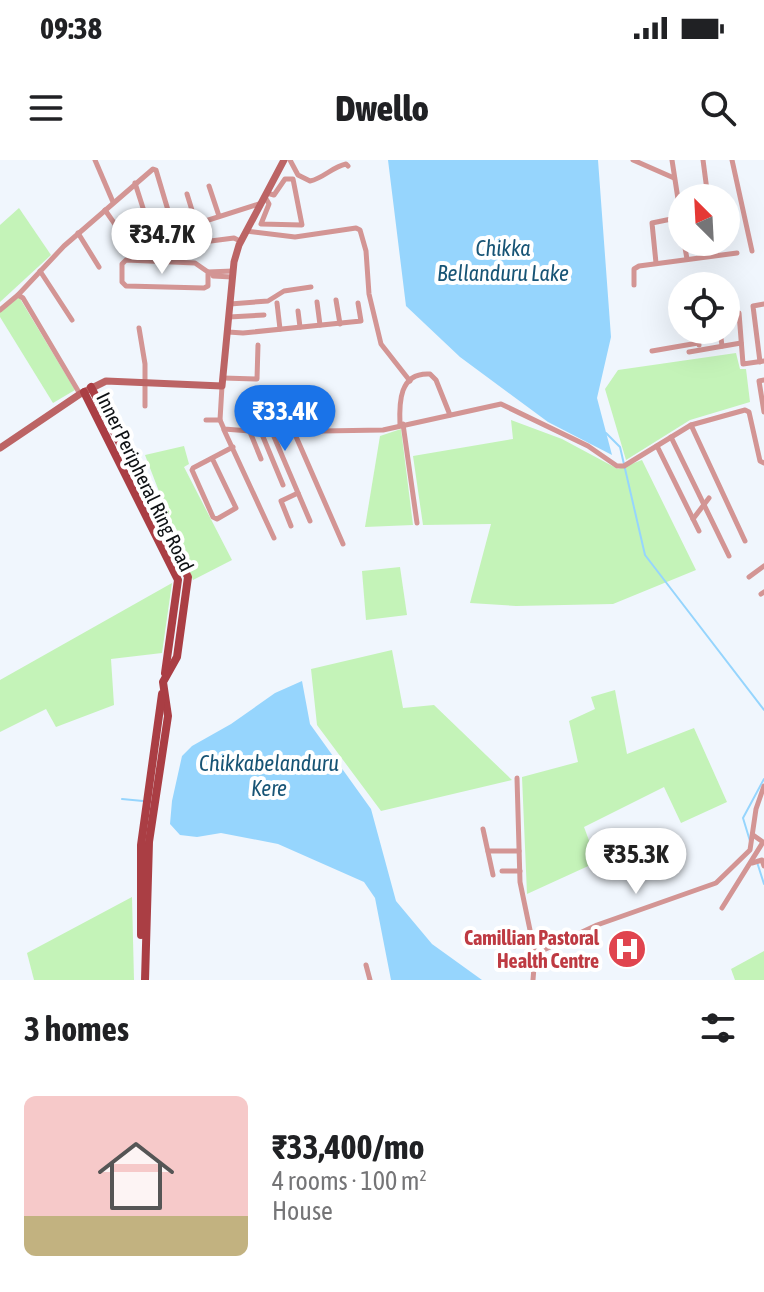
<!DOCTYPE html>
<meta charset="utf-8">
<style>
:root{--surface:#fff;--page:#f6f6f6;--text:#202124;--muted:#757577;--line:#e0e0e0;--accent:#1a73e8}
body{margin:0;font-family:"Asap Condensed",sans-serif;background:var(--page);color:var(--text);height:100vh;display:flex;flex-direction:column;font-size:30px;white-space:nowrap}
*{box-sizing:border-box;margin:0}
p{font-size:26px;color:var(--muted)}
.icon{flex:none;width:44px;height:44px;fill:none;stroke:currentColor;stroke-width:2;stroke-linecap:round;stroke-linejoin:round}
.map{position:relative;height:820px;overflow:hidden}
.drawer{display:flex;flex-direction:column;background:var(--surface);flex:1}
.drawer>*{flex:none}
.needle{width:52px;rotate:336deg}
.fabs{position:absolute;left:668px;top:24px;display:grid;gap:16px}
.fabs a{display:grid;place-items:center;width:72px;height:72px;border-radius:50%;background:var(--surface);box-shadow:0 8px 32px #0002;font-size:40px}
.price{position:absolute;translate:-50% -68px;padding:0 18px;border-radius:28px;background:#fff;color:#222;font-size:26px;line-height:52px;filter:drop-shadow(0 2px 4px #0008)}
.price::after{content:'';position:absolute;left:50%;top:48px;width:24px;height:18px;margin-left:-12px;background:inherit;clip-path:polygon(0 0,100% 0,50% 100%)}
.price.current{background:var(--accent);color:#fff}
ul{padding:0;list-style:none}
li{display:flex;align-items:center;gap:24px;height:200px;padding:0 24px}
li+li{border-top:2px solid var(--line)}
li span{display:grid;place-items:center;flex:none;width:224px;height:160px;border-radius:12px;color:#555}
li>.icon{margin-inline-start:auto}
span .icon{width:96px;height:96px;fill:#fffc;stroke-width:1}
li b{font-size:34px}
h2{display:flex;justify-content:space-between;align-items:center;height:96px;padding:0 24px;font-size:34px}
.status{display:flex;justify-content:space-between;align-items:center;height:56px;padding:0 40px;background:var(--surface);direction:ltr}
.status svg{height:22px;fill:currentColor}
header{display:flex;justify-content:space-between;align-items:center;height:104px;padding:0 24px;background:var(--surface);font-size:36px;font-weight:800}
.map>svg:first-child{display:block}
</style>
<div class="status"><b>09:38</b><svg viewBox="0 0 49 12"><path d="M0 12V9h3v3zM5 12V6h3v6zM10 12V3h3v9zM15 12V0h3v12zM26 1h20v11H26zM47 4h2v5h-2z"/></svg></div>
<header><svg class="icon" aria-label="menu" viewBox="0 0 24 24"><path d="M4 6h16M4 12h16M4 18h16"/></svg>Dwello<svg class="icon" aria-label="search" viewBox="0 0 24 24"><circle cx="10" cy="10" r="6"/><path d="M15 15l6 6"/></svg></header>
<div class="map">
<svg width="764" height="820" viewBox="0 0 764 820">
<rect width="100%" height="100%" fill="#f0f6fd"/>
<g fill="#c4f3b8">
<polygon points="19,48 51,95 0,142 0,65"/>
<polygon points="19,137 75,230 53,243 0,157 0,152"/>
<polygon points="736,193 740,209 746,209 750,242 690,260 626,300 605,229 618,210"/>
<polygon points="511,260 562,279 618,309 642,300 696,410 613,444 516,446 470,443 491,364 423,365 413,296 513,279"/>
<polygon points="401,269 413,365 365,367 380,276"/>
<polygon points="184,286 189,304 184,307 232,400 193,420 145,295"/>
<polygon points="400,407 407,455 366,460 362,411"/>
<polygon points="172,423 162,493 111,499 114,545 56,567 46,549 0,572 0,520"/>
<polygon points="392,490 403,548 434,545 512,620 381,651 317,565 311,509"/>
<polygon points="615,530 627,594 694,568 727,642 681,663 664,627 584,667 597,702 527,734 522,617 578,602 569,561 595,549 591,537"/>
<polygon points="132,737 134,820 34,820 27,793"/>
<polygon points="764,791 764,820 735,820 731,809"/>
</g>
<g fill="#96d5fd">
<polygon points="388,0 598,0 611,177 597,238 612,295 548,262 460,197 406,146"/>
<polygon points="302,521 310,564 371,649 396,741 432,784 482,820 391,820 375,738 364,722 278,684 221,673 197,677 180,675 170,664 172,641 182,596 192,586 231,564 275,533"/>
</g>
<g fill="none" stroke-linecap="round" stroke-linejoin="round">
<g stroke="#96d5fd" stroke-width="2">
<polyline points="606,273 620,287 645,395 764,550"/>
<polyline points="122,639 143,641"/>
<polyline points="750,681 743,658 764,619"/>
<polyline points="757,702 764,724"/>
</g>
<g stroke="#d39594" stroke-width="5">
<polyline points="95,0 113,42"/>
<path d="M290,0L298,15L310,21C324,18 332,7 346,4L348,6"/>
<polyline points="633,0 674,18"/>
<polyline points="672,0 682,65"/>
<polyline points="703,0 708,38"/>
<polyline points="732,0 752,91"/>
<polyline points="135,23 151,73"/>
<polyline points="209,26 219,56"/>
<polyline points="187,34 199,73"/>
<polyline points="265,37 269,44 261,64 302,65 293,19 285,19 274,35 267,33"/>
<polyline points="683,38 708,34"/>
<polyline points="105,50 126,80 135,83"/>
<polyline points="196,64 259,44"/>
<polyline points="246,71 295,77 356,68 360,70 366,91 369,134 381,184 410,221"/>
<polyline points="78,73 99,107"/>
<polyline points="203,82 234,78 240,81"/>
<polyline points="684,82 687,99"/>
<polyline points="715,82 717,95"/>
<polygon points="126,100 195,103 208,112 208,126 204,128 126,126 122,122 122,104"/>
<polyline points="656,103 652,63 681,57"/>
<polyline points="40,111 72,160"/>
<polyline points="208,112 233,111"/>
<polyline points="212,114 213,116 232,117"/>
<polyline points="634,125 634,109 639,106 737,93"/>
<polyline points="691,126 690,124 711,122 712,126"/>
<polyline points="18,135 64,86 153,9 156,10 170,57"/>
<polyline points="336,140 340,164"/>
<polyline points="317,142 320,165"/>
<polyline points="277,143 280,169"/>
<polyline points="230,144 268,141 284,131 311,127"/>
<polyline points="0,150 18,135 23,138 80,234"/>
<polyline points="298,151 300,167"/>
<polyline points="739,153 743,204 764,201"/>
<polyline points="229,157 264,155"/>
<polyline points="139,168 145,204 145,246"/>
<polyline points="697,170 699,185"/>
<polyline points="720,170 722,186"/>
<polyline points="228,172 243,173 361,161 358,143"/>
<polyline points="652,191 698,183"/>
<polyline points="689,192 741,183"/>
<polyline points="760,202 753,146 764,144"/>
<polyline points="223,218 257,219 258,185"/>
<polyline points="764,220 759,221 764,252"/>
<polyline points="222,226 220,260 224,269 261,272 383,270 501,244 588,286 617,306 624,306 691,265 745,250 749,252 760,301 764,303"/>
<polyline points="206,260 220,260"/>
<polyline points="403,264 417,363"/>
<path d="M400,265C399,243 399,212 430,214L436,220L450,255"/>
<polyline points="691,265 745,381"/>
<polyline points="224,270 274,378"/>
<polyline points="250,272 261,299"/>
<polyline points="261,272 283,325"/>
<polyline points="272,272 310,361"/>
<polyline points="294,272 343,384"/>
<polyline points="671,277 729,396"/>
<polyline points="657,286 699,371"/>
<polyline points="212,298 236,348 217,359 213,357 192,310 193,308 233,287"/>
<polyline points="693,359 709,338"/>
<polyline points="291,366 281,341 298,333"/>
<polyline points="749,417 764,406"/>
<polyline points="761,434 764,432"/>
<polyline points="517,618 520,722 535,794 533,820"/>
<polyline points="483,669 493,715"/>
<polyline points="488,691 519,691"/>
<polyline points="752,703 762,700 764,706"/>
<polyline points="502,711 520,711"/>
<polyline points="722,748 763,682 753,675"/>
<polyline points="535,794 597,765 716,723 750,690 756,649 764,626"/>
<polyline points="366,805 370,820"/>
</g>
<polyline stroke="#bc6465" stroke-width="7" points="0,288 80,234 106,221 222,226 234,102 239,85 284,0"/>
<g stroke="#aa3e44" stroke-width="8">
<polyline points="91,227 188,417 177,497 163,522 168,556 149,682 145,820"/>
<polyline points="84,232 178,420 165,513"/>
<polyline points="141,775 141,685 162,534"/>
</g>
</g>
<defs>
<g id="hospital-disc" transform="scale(2)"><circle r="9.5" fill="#e0444e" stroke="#fff"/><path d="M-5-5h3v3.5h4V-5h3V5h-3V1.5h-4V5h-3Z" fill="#fff"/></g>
</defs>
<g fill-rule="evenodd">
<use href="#hospital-disc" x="627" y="789"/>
</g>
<g text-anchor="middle" stroke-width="8" stroke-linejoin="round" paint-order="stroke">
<g font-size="20" fill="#0e1114" stroke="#fff">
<text transform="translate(145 322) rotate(64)" y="7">Inner Peripheral Ring Road</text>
</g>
<g font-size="20" font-weight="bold" fill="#be3a42" stroke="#fff" text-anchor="end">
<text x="599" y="785">Camillian Pastoral<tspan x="599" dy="23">Health Centre</tspan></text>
</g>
<g font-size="22" font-style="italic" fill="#175475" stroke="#fff">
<text x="503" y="96">Chikka<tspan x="503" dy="25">Bellanduru Lake</tspan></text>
<text x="269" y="611">Chikkabelanduru<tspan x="269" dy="25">Kere</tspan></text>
</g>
</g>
</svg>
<div class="fabs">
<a><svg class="needle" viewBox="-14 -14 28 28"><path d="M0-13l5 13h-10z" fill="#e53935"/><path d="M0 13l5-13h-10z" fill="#757577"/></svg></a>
<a><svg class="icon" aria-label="locate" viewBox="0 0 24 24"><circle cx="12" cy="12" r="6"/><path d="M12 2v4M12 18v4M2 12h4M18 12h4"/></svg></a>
</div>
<b class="price" style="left:162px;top:116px">₹34.7K</b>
<b class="price current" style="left:285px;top:293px">₹33.4K</b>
<b class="price" style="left:636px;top:736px">₹35.3K</b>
</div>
<section class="drawer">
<h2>3 homes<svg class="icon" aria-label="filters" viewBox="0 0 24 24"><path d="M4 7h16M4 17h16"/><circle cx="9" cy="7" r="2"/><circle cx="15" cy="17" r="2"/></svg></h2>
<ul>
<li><span style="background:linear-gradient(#f6c9c9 75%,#c2b280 0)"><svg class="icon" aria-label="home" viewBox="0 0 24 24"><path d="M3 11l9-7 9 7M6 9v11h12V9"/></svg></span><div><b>₹33,400/mo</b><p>4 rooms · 100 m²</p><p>House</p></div></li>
</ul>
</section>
